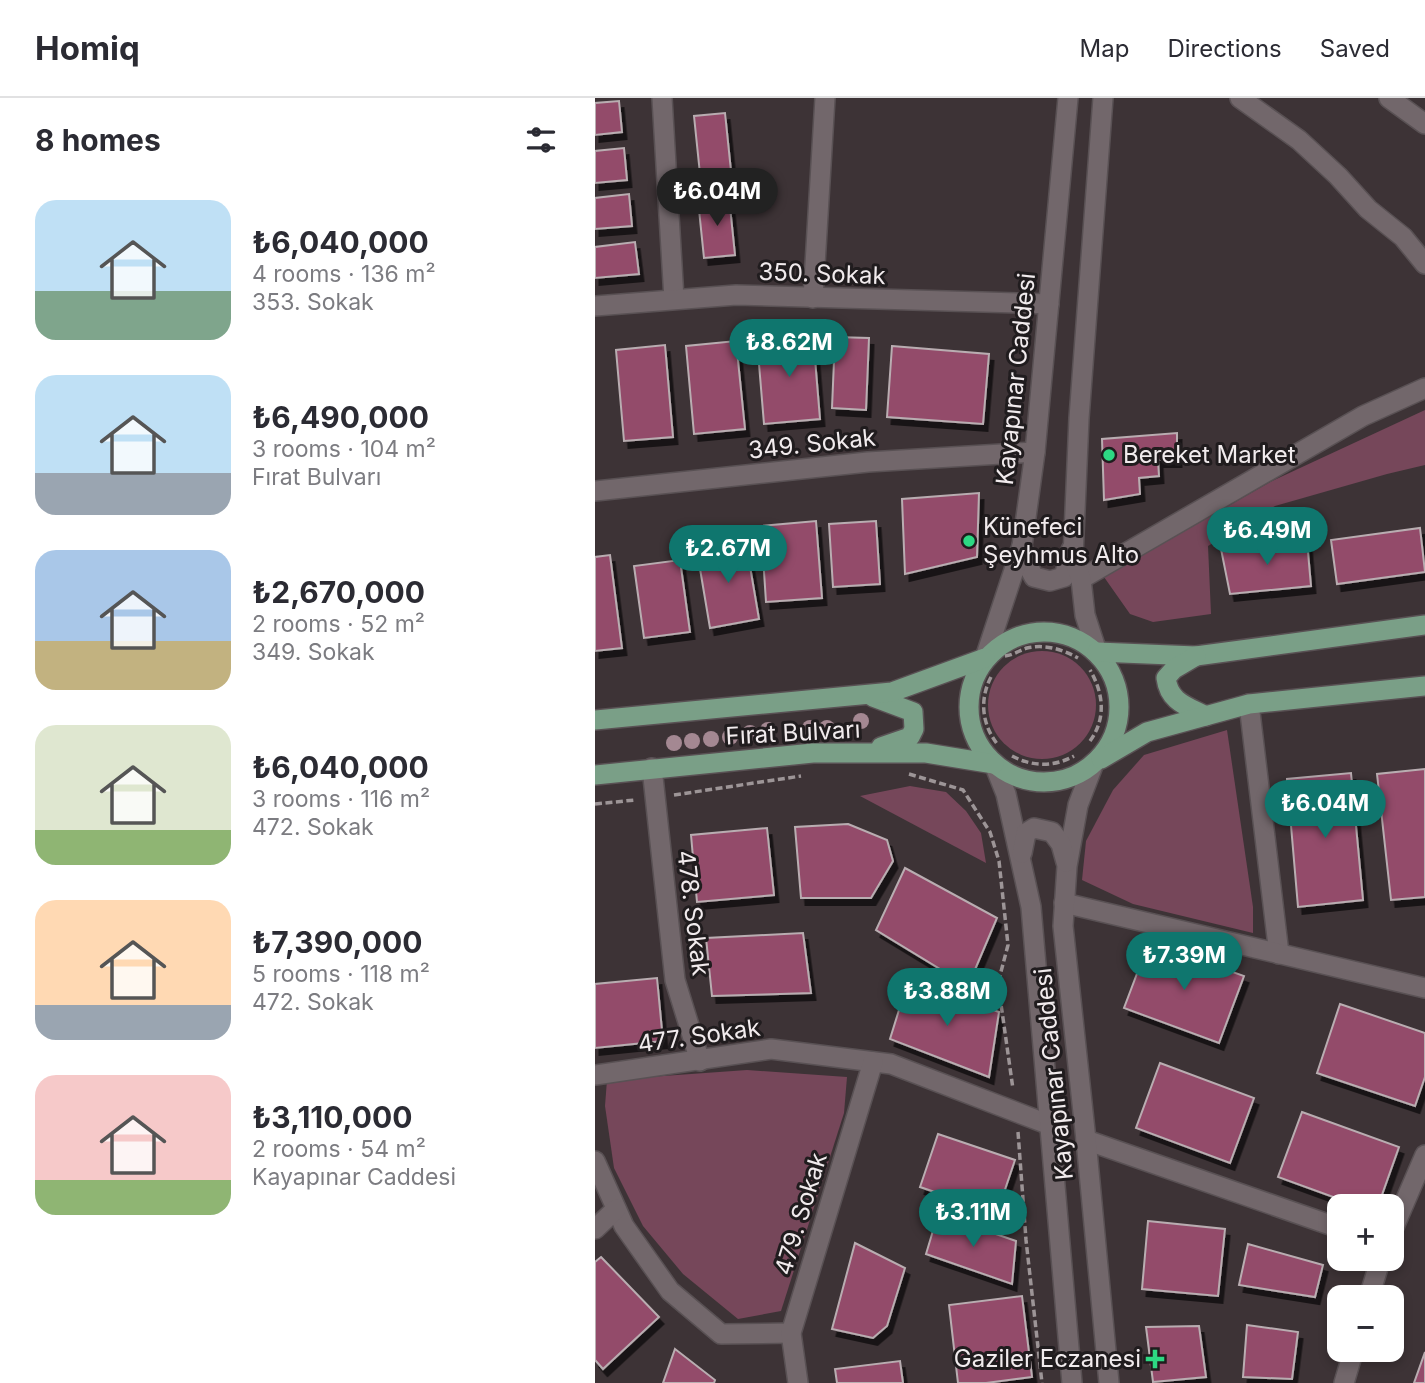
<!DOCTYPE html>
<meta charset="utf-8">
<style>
:root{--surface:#fff;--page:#f7f7f7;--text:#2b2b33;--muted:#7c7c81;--line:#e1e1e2;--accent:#0f766e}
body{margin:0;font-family:Inter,sans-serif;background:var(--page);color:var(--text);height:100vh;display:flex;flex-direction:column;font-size:26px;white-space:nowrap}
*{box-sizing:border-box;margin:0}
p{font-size:23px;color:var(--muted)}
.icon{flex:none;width:38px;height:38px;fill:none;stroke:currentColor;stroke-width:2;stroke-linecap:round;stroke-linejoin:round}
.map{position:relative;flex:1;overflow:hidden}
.panel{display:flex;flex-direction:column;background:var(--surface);width:595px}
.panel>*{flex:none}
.buttons{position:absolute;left:732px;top:1096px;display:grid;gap:14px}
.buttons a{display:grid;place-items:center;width:77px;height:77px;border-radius:14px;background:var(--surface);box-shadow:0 4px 10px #0003;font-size:35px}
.price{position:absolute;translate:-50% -60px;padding:0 16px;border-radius:24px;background:var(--accent);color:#fff;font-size:23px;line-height:46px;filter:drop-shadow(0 2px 4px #0008)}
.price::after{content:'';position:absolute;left:50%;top:42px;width:21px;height:16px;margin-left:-10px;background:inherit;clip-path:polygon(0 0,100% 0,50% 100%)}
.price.current{background:#222;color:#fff}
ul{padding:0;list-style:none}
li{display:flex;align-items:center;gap:21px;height:175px;padding:0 35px}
li span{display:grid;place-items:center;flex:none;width:196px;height:140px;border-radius:21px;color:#555}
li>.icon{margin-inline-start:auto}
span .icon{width:84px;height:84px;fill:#fffc;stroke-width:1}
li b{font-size:30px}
h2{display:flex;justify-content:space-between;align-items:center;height:84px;padding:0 35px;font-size:30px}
header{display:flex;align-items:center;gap:42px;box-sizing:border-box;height:98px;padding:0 35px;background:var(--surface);border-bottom:2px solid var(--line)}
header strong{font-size:33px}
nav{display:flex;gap:38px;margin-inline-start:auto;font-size:24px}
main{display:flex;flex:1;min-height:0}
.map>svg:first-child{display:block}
</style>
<header>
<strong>Homiq</strong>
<nav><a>Map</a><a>Directions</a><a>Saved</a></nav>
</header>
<main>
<section class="panel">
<h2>8 homes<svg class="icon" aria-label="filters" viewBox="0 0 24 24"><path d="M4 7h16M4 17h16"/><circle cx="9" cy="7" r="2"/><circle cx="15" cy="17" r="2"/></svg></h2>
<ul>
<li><span style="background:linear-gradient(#bfe0f5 65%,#7fa58c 0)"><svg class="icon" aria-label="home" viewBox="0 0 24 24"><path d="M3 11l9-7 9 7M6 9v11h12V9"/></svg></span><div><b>₺6,040,000</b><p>4 rooms · 136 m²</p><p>353. Sokak</p></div></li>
<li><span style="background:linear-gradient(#bfe0f5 70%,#9aa5b1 0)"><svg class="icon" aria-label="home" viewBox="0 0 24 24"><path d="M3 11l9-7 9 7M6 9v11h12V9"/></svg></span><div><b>₺6,490,000</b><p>3 rooms · 104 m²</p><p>Fırat Bulvarı</p></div></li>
<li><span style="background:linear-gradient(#a9c7e8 65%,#c2b280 0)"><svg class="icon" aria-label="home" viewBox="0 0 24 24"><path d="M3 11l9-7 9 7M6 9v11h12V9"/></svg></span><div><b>₺2,670,000</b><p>2 rooms · 52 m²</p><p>349. Sokak</p></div></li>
<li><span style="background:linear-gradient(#dfe7d0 75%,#8fb573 0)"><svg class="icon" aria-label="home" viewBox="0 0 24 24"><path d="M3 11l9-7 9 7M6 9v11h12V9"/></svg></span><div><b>₺6,040,000</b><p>3 rooms · 116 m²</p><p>472. Sokak</p></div></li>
<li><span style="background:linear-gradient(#ffd9b3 75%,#9aa5b1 0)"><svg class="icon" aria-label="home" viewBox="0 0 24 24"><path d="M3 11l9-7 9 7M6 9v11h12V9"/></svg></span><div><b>₺7,390,000</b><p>5 rooms · 118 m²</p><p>472. Sokak</p></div></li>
<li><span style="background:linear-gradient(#f6c9c9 75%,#8fb573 0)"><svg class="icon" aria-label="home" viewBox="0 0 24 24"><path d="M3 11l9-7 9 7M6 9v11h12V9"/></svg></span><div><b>₺3,110,000</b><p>2 rooms · 54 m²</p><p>Kayapınar Caddesi</p></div></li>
</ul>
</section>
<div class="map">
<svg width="830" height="1285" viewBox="0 0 830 1285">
<defs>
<filter id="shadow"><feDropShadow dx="4.5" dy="7" stdDeviation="0" flood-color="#0009"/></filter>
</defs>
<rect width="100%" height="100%" fill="#3d3336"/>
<g fill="#76475a">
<polygon points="830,312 830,367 792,376 680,408 613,448 616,516 558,524 535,516 509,479 677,383"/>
<circle cx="447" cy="607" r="54"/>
<polygon points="632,632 658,809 658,835 538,806 487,782 491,743 518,692 549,657"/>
<polygon points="315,688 351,694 371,713 386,735 391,765 265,698"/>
<polygon points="152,972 252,979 249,1015 186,1213 143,1221 88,1176 48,1128 19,1070 10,1008 12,982"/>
</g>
<g fill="#934b6a" stroke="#b9adb1" stroke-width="2" filter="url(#shadow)">
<polygon points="24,3 27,34 0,37 0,5"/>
<polygon points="130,15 136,73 105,76 99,18"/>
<polygon points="29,50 32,82 0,85 0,53"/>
<polygon points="34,96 37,128 0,131 0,100"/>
<polygon points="134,99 140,157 109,160 103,102"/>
<polygon points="40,144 44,176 0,180 0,149"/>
<polygon points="218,237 225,321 169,326 162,242"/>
<polygon points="240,239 274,240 271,312 237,310"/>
<polygon points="141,243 150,331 99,336 91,248"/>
<polygon points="70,247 78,339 29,343 21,252"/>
<polygon points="297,248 394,256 388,326 292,319"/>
<polygon points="582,335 582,362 563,362 564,378 544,380 545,396 509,402 507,341"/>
<polygon points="384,395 382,459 310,476 307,401"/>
<polygon points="221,423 227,500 171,504 166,428"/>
<polygon points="281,423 285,486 238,489 234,426"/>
<polygon points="825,430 830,474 742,486 736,442"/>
<polygon points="712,443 716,488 635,496 626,451"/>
<polygon points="151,445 164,521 115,530 102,453"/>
<polygon points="15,457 27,550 0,553 0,459"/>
<polygon points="85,462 95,534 49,540 39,468"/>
<polygon points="830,671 830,799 796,802 782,676"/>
<polygon points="756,675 768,802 703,809 692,681"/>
<polygon points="253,726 292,742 298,763 276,800 206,800 200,729"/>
<polygon points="172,730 179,797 102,804 96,737"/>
<polygon points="310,770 402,820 373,888 281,832"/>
<polygon points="208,835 216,895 117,898 111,840"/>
<polygon points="554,844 649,878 624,945 529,910"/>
<polygon points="62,880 68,943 0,950 0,886"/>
<polygon points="313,883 404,914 394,979 295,941"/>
<polygon points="745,906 830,935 830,979 820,1008 722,975"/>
<polygon points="565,965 659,1000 635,1065 541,1030"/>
<polygon points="707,1014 804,1049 783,1108 763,1108 683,1079"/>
<polygon points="343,1036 420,1062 402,1115 325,1089"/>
<polygon points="343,1116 421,1143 417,1186 331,1156"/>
<polygon points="553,1123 630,1131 623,1198 547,1191"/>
<polygon points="260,1145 310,1170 292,1228 278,1240 237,1231"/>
<polygon points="653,1146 728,1167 720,1199 644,1187"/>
<polygon points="6,1159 64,1219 8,1271 0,1262 0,1164"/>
<polygon points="427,1198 437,1279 391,1285 363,1285 354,1207"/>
<polygon points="652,1227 703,1234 697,1281 648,1279"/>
<polygon points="604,1228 611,1279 558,1284 551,1229"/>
<polygon points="80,1251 120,1282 119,1285 68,1285"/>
<polygon points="830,1254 830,1285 819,1285"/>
<polygon points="305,1263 308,1285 242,1285 240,1271"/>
</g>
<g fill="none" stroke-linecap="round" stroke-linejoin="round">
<g stroke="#595154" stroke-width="22">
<g id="minor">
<polyline points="67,0 79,201"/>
<polyline points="645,0 704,42 743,78 773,111 808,139 830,166"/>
<polyline points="794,0 830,26"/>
<polyline points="218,200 230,0"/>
<polyline points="0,208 141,197 454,206"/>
<polyline points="0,393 273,364 440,354"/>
<polyline points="486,481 768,318 830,290"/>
<polyline points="654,606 684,856"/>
<polyline points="57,670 80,882 105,963"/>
<polyline points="469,805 830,890"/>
<polyline points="0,977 176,951 296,966 455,1027"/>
<polyline points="491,1042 744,1130"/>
<polyline points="0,1063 29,1128 75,1193 126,1236 196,1235"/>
<polyline points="0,1131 21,1111"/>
<polyline points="796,1136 830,1057"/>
<polyline points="774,1199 786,1160"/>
<polyline points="203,1285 196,1235 278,964"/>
<polyline points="749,1285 759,1251"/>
</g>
</g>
<g stroke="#595154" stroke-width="22">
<g id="secondary">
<polyline points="427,448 432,466 439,479 455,483 469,479 476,452"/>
<polyline points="502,554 490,517 486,481 478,459 484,320 508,0"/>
<polyline points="390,560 427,448 440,354 473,0"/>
<polyline points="499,665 483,707 472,768 468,828 491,1042 514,1285"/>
<polyline points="399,666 411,696 436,809 477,1285"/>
<polyline points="427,755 431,735 439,730 457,734 466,746 471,764"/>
</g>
</g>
<g stroke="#595154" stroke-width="22">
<g id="primary">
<circle cx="449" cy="609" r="75"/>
<polyline points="502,554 601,558 830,527"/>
<path d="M601,558L579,571L571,580C574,604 592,608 611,618"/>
<polyline points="278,599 318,614 319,631 315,639 286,649"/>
<polyline points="0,622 297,594 390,560"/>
<polyline points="506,661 552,634 654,606 830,588"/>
<polyline points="0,677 218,655 331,655 399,666"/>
</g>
</g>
<g stroke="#9d9597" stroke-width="3.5" stroke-dasharray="7 3.5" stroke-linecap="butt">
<path d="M410,558C419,557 425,552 432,550C450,546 467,551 483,560"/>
<path d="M396,579C384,602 387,627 403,647"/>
<path d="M495,643C511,621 509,596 495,572"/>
<path d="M417,658C438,669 459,669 479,658"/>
<polyline points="314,676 368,692 395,734 404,763 413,847 403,885 418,991"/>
<polyline points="79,697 206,678"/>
<polyline points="0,706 40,702"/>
<polyline points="423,1034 431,1142 447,1285"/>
</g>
<use href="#minor" stroke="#72676b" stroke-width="19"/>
<use href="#secondary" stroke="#72676b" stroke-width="19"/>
<use href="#primary" stroke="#7a9f87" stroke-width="19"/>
</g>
<g fill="#a48892">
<circle cx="266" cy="623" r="8"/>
<circle cx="215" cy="630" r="8"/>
<circle cx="232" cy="630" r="8"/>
<circle cx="173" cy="632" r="8"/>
<circle cx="155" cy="635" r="8"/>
<circle cx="135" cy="639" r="8"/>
<circle cx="116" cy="641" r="8"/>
<circle cx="97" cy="643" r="8"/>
<circle cx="79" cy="645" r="8"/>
</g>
<g fill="#2dd883" stroke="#201c1e" stroke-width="2.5">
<circle cx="514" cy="357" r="7"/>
<circle cx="374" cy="443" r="7"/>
<path d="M556.5 1250.5h7v7h7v7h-7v7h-7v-7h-7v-7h7z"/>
</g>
<g text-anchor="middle" stroke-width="6" stroke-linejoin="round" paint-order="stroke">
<g font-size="24" fill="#f1ebed" stroke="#201c1e">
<text transform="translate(227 176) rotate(2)" y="8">350. Sokak</text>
<text transform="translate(421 281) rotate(-84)" y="8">Kayapınar Caddesi</text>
<text transform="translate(217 346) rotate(-6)" y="8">349. Sokak</text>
<text transform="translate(198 635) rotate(-3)" y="8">Fırat Bulvarı</text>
<text transform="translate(98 815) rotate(83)" y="8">478. Sokak</text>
<text transform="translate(104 938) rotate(-8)" y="8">477. Sokak</text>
<text transform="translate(459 976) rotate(-96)" y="8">Kayapınar Caddesi</text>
<text transform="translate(206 1116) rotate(-73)" y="8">479. Sokak</text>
</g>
<g font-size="24" fill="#f1ebed" stroke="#201c1e" text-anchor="start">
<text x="528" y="365">Bereket Market</text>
<text x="388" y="437">Künefeci<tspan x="388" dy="28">Şeyhmus Alto</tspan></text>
<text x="546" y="1269" text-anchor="end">Gaziler Eczanesi</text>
</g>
</g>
</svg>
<div class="buttons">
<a>+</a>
<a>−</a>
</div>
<b class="price current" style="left:122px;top:130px">₺6.04M</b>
<b class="price" style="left:194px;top:281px">₺8.62M</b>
<b class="price" style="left:672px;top:469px">₺6.49M</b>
<b class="price" style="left:133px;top:487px">₺2.67M</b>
<b class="price" style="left:730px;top:742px">₺6.04M</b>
<b class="price" style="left:589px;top:894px">₺7.39M</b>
<b class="price" style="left:352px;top:930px">₺3.88M</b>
<b class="price" style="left:378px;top:1151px">₺3.11M</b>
</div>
</main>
